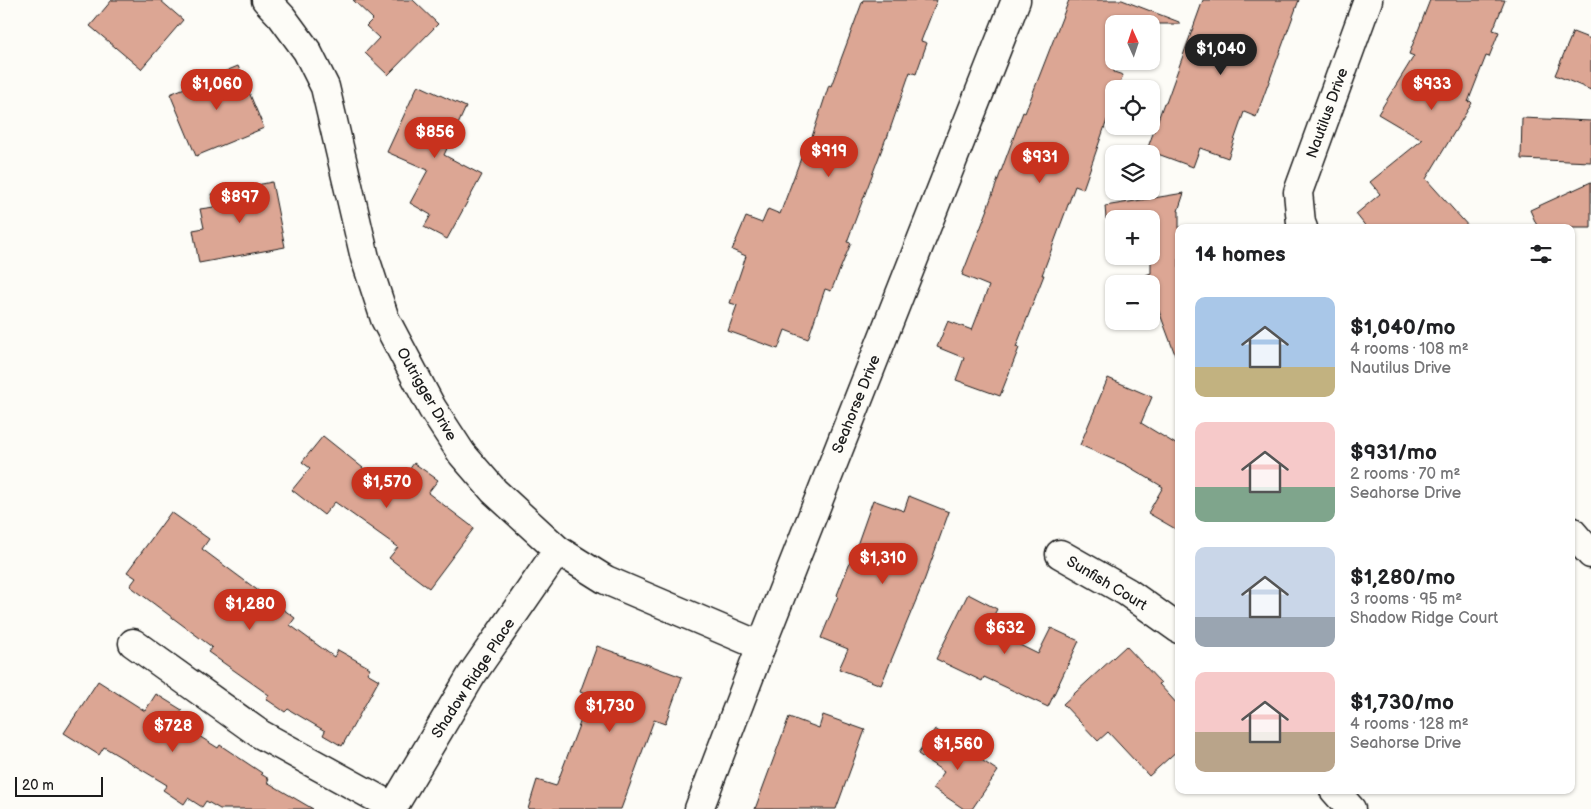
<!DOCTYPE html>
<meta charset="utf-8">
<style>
:root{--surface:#fff;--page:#f2f2f2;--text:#202124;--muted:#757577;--accent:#c8321e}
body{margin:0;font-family:"Balsamiq Sans",sans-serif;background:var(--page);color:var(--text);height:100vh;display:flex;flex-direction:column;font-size:19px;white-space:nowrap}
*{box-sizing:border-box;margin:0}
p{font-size:16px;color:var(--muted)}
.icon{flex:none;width:28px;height:28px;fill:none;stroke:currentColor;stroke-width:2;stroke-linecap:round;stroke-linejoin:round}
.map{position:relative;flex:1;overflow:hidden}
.drawer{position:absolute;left:1175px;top:224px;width:400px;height:570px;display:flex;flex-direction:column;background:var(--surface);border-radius:10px;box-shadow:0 1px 4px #0004}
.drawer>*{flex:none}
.needle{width:32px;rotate:357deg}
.fabs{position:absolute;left:1105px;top:15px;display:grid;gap:10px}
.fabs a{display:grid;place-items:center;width:55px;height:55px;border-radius:10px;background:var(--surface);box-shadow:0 1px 4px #0004;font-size:25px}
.scale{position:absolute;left:15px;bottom:12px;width:88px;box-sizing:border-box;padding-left:5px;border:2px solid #1c1c1c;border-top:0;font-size:14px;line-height:18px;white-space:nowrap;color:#1c1c1c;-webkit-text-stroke:4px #fdfcf7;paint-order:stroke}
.price{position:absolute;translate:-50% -42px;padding:0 11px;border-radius:18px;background:var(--accent);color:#fff;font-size:16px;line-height:32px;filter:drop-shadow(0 1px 2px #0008)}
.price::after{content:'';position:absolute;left:50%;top:30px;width:15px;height:11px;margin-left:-8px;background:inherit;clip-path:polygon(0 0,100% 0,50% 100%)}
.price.active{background:#222;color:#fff}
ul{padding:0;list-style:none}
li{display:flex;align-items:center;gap:15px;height:125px;padding:0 20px}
li span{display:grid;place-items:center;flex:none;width:140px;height:100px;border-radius:10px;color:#555}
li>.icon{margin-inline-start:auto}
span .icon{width:60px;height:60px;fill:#fffc;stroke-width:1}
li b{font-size:21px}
h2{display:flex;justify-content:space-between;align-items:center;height:60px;padding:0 20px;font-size:21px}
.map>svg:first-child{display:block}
</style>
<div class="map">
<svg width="1591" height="809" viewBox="0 0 1591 809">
<rect width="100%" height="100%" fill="#fdfcf7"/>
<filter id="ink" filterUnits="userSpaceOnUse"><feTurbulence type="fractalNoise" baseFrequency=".02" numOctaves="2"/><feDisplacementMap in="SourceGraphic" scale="10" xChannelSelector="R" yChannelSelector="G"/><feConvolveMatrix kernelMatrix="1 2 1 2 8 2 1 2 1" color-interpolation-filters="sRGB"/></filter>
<g filter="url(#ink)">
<g fill="#dca694" stroke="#1c1c1c">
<polygon points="112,0 160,0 183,20 141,69 90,26"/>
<polygon points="353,0 413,0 438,24 388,75 365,53 379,38 366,26 373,19"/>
<polygon points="863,0 937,0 921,41 927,43 916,74 910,72 887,138 886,138 847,242 851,243 831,291 825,289 808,339 785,330 778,349 728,331 737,305 730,303 746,256 732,250 746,217 762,223 768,209 780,214 804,150 807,152 829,85 831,86"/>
<polygon points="1069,0 1122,0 1179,22 1179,24 1114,24 1114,72 1123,75 1118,89 1114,89 1114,100 1083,189 1075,186 1042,275 1044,275 1016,347 1019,348 1000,396 956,380 964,358 937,347 948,321 972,330 989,286 962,275 988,209 987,209 1023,112 1025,113"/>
<polygon points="1203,0 1299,0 1256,117 1244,112 1228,158 1200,148 1193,167 1147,150 1164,103 1166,103"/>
<polygon points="1430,0 1505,0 1493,30 1499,32 1489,57 1486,56 1468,102 1470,101 1472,103 1426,179 1470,228 1367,228 1356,214 1380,194 1370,182 1422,140 1378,114 1414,56 1409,54"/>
<polygon points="1573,32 1591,39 1591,90 1555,75"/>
<polygon points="238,66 264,128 196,156 170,94"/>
<polygon points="418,85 466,107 444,155 482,175 447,239 424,227 431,215 410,203 428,170 387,152"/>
<polygon points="1522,118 1591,121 1591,162 1521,159"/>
<polygon points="272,182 285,247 199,263 193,230 204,228 200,209 214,207 211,194"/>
<polygon points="1591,182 1591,228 1538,228 1530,210"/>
<polygon points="1184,193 1178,211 1179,211 1179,357 1176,357 1151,290 1151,284 1149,284 1146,275 1151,273 1151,219 1106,219 1105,206"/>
<polygon points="1108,378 1152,397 1141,423 1179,446 1179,531 1148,513 1163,487 1126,465 1080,445"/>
<polygon points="323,436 393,492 414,463 438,480 428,493 474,528 429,588 389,558 398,547 335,502 324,515 292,490 310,468 302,462"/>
<polygon points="909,496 949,512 924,581 881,685 839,669 848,649 821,638 838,596 837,595 850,562 851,562 873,500 904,511"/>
<polygon points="171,512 209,539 202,549 295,618 290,625 334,657 338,650 370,668 367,673 379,680 342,746 323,735 325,731 288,709 285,712 266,699 269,695 208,652 212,647 130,586 136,578 127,572"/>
<polygon points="968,594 997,609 987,629 1038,654 1051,628 1079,641 1048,707 984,677 982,681 936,659"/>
<polygon points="597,646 682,677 665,724 654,720 621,809 528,809 537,780 556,786 590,696 580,692"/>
<polygon points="1126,646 1161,683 1159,684 1179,706 1179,749 1149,776 1108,732 1098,741 1063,704"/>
<polygon points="98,681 145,711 156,694 182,710 175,721 218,748 220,745 262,773 261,774 269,779 267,782 313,809 220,809 206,801 202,807 188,798 184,804 163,790 167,785 104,747 99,755 64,733"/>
<polygon points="823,715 865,730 836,809 755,809 789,717 819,728"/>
<polygon points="935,729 998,771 972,809 964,809 933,788 944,772 918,754"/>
</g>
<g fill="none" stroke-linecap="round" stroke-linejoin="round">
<g stroke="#1c1c1c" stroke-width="31">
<g id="minor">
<polyline points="266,0 282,17 307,51 325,87 365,258 385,319 432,408 462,454 494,491 558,550 606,580 761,646"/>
<polyline points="1303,228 1301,223 1298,192 1368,0"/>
<polyline points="1571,531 1591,554"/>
<polyline points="1060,554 1127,592 1179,629"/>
<polyline points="133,643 260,734 393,807"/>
<polyline points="1334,790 1351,809"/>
<polyline points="392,809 471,676 558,550"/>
<polyline points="699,809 761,646 1016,0"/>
</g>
</g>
<use href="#minor" stroke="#fdfcf7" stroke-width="28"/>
</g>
</g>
<g text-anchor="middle" stroke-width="5" stroke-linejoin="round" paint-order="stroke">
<g font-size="15" fill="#1c1c1c" stroke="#fdfcf7">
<text transform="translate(1327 113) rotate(-70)" y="5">Nautilus Drive</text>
<text transform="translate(427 394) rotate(60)" y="5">Outrigger Drive</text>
<text transform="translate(856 404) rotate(-68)" y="5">Seahorse Drive</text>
<text transform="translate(1107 583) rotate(31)" y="5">Sunfish Court</text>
<text transform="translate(473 678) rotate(-57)" y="5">Shadow Ridge Place</text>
</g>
</g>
</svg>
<div class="fabs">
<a><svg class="needle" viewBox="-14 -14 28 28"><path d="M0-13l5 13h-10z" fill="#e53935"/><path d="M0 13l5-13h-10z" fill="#757577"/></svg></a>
<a><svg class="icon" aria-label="locate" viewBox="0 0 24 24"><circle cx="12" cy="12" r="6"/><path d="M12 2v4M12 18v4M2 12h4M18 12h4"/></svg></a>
<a><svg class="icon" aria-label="layers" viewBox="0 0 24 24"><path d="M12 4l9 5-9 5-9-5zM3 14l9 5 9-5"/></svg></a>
<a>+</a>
<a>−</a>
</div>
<div class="scale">20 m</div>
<b class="price active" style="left:1221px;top:76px">$1,040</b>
<b class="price" style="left:217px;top:111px">$1,060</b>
<b class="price" style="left:1432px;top:111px">$933</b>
<b class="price" style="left:435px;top:159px">$856</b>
<b class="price" style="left:829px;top:178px">$919</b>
<b class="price" style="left:1040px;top:184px">$931</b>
<b class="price" style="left:240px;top:224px">$897</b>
<b class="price" style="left:387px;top:509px">$1,570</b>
<b class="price" style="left:883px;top:585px">$1,310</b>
<b class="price" style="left:250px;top:631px">$1,280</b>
<b class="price" style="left:1005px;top:655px">$632</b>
<b class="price" style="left:610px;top:733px">$1,730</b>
<b class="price" style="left:173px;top:753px">$728</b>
<b class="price" style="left:958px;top:771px">$1,560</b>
<section class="drawer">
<h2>14 homes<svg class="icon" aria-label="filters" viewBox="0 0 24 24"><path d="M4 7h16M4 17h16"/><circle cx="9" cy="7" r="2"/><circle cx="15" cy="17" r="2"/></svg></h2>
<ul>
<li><span style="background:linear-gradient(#a9c7e8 70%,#c2b280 0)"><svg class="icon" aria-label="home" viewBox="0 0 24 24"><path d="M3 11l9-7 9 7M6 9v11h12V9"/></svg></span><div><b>$1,040/mo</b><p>4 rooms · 108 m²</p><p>Nautilus Drive</p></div></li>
<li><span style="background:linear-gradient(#f6c9c9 65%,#7fa58c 0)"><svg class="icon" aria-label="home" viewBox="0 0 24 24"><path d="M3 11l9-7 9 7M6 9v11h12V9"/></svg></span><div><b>$931/mo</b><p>2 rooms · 70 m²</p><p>Seahorse Drive</p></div></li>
<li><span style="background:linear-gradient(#c9d6e8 70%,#9aa5b1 0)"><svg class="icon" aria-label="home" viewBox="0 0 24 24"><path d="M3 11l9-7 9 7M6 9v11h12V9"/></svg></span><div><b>$1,280/mo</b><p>3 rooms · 95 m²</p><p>Shadow Ridge Court</p></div></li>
<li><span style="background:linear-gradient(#f6c9c9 60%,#b9a48a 0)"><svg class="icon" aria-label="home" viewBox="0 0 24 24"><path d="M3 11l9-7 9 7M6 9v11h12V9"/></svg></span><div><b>$1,730/mo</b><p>4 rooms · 128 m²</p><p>Seahorse Drive</p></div></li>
</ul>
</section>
</div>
